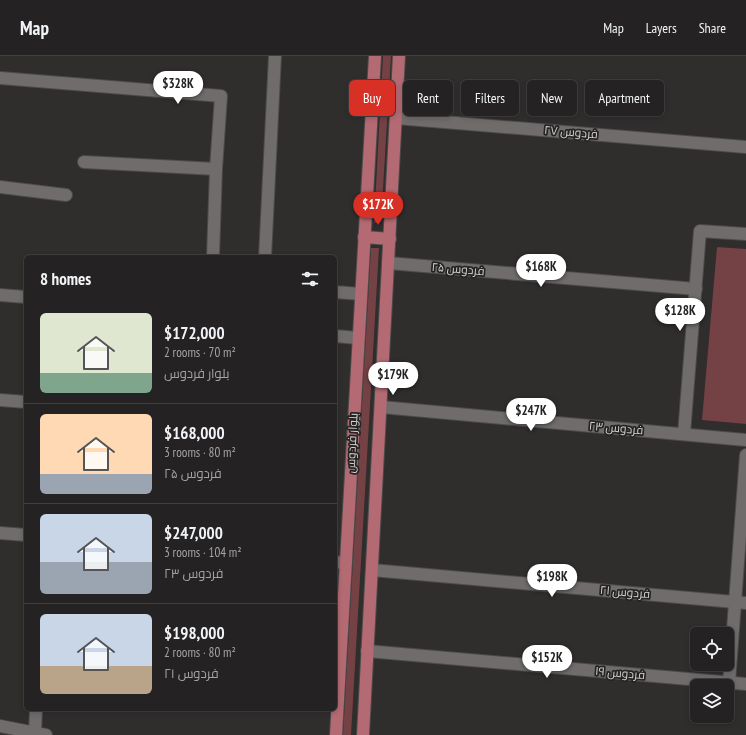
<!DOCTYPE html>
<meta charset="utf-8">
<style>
:root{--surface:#242222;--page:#302f2f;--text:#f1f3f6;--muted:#a3a4a5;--line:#413f40;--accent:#d93025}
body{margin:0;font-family:"PT Sans Narrow",Cairo,sans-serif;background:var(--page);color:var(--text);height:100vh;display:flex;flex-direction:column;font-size:15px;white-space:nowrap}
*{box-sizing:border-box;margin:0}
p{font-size:13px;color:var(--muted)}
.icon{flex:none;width:22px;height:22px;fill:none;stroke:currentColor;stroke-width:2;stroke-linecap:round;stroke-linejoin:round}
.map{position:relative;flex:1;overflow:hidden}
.drawer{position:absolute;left:24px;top:199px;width:313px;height:456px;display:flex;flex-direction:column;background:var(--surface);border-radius:6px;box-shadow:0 2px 6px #0003,0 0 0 1px var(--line)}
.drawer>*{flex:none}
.hud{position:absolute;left:349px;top:24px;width:337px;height:36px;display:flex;gap:8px}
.controls{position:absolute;left:690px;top:571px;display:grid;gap:8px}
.controls a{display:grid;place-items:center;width:44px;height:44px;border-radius:6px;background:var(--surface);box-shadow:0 2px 6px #0003,0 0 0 1px var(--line);font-size:20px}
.price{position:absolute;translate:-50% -34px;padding:0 9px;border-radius:14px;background:#fff;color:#222;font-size:13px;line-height:26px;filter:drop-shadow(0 1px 2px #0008)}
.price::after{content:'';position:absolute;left:50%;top:24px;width:12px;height:9px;margin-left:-6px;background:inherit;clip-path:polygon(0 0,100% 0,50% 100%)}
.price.selected{background:var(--accent);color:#fff}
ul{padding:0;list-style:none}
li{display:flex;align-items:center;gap:12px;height:100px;padding:0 16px}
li+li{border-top:1px solid var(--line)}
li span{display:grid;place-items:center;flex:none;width:112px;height:80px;border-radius:6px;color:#555}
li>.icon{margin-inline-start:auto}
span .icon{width:48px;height:48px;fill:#fffc;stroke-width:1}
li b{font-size:17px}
h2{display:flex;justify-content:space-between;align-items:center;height:48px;padding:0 16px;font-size:17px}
.pill{padding:0 14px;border-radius:6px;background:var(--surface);box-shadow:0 2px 6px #0003,0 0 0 1px var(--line);font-size:14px;line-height:36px}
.pill.selected{background:var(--accent);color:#fff}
header{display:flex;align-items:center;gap:24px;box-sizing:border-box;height:56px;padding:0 20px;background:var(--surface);border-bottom:1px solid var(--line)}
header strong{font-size:19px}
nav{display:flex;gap:22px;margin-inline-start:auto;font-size:14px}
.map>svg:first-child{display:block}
</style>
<header>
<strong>Map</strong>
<nav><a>Map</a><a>Layers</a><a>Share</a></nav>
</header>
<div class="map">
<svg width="746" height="679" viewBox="0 0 746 679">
<rect width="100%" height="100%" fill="#302d2d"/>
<g fill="#744145">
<polygon points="383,0 391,0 381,166 374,167"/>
<polygon points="717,191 746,193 746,368 702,364"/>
<polygon points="371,192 379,192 351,679 343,679"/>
</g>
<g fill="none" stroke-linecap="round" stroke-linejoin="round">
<g stroke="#4c4a4a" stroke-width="14">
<g id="minor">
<polyline points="0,22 221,40 216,113 213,201"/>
<polyline points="396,62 746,91"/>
<polyline points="84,106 216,113"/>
<polyline points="0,131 66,139"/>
<polyline points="265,201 275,0"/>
<polyline points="388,207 696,233"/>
<polyline points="335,236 361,238"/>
<polyline points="0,239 26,241"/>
<polyline points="335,280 358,282"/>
<polyline points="0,344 26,346"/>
<polyline points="381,351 746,384"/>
<polyline points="684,378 700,175 746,178"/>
<polyline points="0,477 26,479"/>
<polyline points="335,506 346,507"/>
<polyline points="372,514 746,547"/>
<polyline points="367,595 746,628"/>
<polyline points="729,627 746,399"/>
<polyline points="0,670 46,679"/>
<polyline points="35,677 36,653"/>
</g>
</g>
<g stroke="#4c4a4a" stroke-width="14">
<g id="major">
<polyline points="364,181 390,183"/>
<polyline points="336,679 375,0"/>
<polyline points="363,679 399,0"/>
</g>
</g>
<use href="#minor" stroke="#706c6c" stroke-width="12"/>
<use href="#major" stroke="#b46a72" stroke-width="12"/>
</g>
<g text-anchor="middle" stroke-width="3.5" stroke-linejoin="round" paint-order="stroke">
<g font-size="12" fill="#d3d1d1" stroke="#262323">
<text transform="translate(571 76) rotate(5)" y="4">فردوس ۲۷</text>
<text transform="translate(458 213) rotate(5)" y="4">فردوس ۲۵</text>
<text transform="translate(616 372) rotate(5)" y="4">فردوس ۲۳</text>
<text transform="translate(352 387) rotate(-87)" y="4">بلوار فردوس</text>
<text transform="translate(625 536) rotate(5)" y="4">فردوس ۲۱</text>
<text transform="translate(620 617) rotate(5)" y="4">فردوس ۱۹</text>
</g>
</g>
</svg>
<div class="controls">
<a><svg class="icon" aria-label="locate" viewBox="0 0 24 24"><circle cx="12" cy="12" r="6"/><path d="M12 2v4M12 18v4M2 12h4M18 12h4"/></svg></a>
<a><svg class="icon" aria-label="layers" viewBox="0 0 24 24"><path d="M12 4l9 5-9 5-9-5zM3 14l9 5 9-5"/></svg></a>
</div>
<b class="price" style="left:178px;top:49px">$328K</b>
<b class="price selected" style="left:378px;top:170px">$172K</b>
<b class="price" style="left:541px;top:232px">$168K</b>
<b class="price" style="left:680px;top:276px">$128K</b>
<b class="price" style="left:393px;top:340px">$179K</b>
<b class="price" style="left:531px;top:376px">$247K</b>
<b class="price" style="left:552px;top:542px">$198K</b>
<b class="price" style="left:547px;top:623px">$152K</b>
<div class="hud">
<a class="pill selected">Buy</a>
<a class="pill">Rent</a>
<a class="pill">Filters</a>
<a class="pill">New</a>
<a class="pill">Apartment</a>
</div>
<section class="drawer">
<h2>8 homes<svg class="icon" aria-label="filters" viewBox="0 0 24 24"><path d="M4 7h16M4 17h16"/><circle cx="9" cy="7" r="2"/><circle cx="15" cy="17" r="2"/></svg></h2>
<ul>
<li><span style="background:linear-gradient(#dfe7d0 75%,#7fa58c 0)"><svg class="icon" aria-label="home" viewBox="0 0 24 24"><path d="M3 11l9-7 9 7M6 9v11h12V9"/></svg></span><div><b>$172,000</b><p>2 rooms · 70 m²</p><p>بلوار فردوس</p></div></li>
<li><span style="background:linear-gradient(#ffd9b3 75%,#9aa5b1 0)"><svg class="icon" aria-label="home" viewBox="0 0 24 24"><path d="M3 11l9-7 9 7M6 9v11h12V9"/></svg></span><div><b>$168,000</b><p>3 rooms · 80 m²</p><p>فردوس ۲۵</p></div></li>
<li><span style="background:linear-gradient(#c9d6e8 60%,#9aa5b1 0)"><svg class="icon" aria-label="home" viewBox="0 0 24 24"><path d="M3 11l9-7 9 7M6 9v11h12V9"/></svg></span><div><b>$247,000</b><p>3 rooms · 104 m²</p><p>فردوس ۲۳</p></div></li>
<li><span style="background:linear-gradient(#c9d6e8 65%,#b9a48a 0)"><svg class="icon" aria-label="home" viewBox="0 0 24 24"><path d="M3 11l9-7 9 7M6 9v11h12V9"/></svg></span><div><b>$198,000</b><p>2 rooms · 80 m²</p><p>فردوس ۲۱</p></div></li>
</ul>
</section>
</div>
